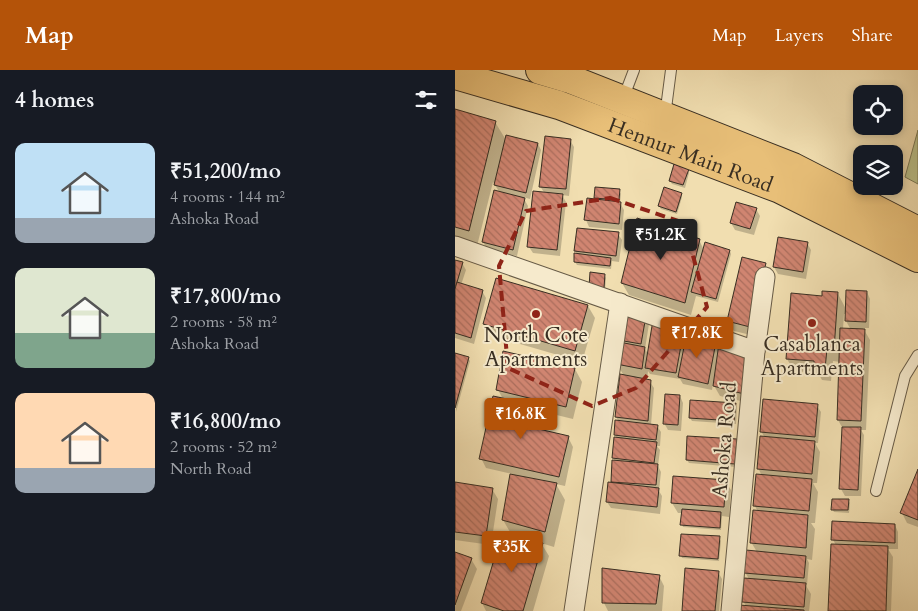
<!DOCTYPE html>
<meta charset="utf-8">
<style>
:root{--surface:#171b24;--page:#20242c;--text:#f1f3f6;--muted:#9ea1a6;--accent:#b45309}
body{margin:0;font-family:Cardo,serif;background:var(--page);color:var(--text);height:100vh;display:flex;flex-direction:column;font-size:19px;white-space:nowrap}
*{box-sizing:border-box;margin:0}
p{font-size:16px;color:var(--muted)}
.icon{flex:none;width:28px;height:28px;fill:none;stroke:currentColor;stroke-width:2;stroke-linecap:round;stroke-linejoin:round}
.map{position:relative;flex:1;overflow:hidden}
.side{display:flex;flex-direction:column;background:var(--surface);width:455px}
.side>*{flex:none}
.fabs{position:absolute;left:398px;top:15px;display:grid;gap:10px}
.fabs a{display:grid;place-items:center;width:50px;height:50px;border-radius:10px;background:var(--surface);box-shadow:0 2px 8px #0003;font-size:25px}
.price{position:absolute;translate:-50% -42px;padding:0 11px;border-radius:5px;background:var(--accent);color:#fff;font-size:16px;line-height:32px;filter:drop-shadow(0 1px 2px #0008)}
.price::after{content:'';position:absolute;left:50%;top:30px;width:15px;height:11px;margin-left:-8px;background:inherit;clip-path:polygon(0 0,100% 0,50% 100%)}
.price.selected{background:#222;color:#fff}
ul{padding:0;list-style:none}
li{display:flex;align-items:center;gap:15px;height:125px;padding:0 15px}
li span{display:grid;place-items:center;flex:none;width:140px;height:100px;border-radius:10px;color:#555}
li>.icon{margin-inline-start:auto}
span .icon{width:60px;height:60px;fill:#fffc;stroke-width:1}
li b{font-size:21px}
h2{display:flex;justify-content:space-between;align-items:center;height:60px;padding:0 15px;font-size:21px}
header{display:flex;align-items:center;gap:30px;box-sizing:border-box;height:70px;padding:0 25px;background:var(--accent);color:#fff}
header strong{font-size:24px}
nav{display:flex;gap:28px;margin-inline-start:auto;font-size:18px}
main{display:flex;flex:1;min-height:0}
.map>svg:first-child{display:block}
</style>
<header>
<strong>Map</strong>
<nav><a>Map</a><a>Layers</a><a>Share</a></nav>
</header>
<main>
<section class="side">
<h2>4 homes<svg class="icon" aria-label="filters" viewBox="0 0 24 24"><path d="M4 7h16M4 17h16"/><circle cx="9" cy="7" r="2"/><circle cx="15" cy="17" r="2"/></svg></h2>
<ul>
<li><span style="background:linear-gradient(#bfe0f5 75%,#9aa5b1 0)"><svg class="icon" aria-label="home" viewBox="0 0 24 24"><path d="M3 11l9-7 9 7M6 9v11h12V9"/></svg></span><div><b>₹51,200/mo</b><p>4 rooms · 144 m²</p><p>Ashoka Road</p></div></li>
<li><span style="background:linear-gradient(#dfe7d0 65%,#7fa58c 0)"><svg class="icon" aria-label="home" viewBox="0 0 24 24"><path d="M3 11l9-7 9 7M6 9v11h12V9"/></svg></span><div><b>₹17,800/mo</b><p>2 rooms · 58 m²</p><p>Ashoka Road</p></div></li>
<li><span style="background:linear-gradient(#ffd9b3 75%,#9aa5b1 0)"><svg class="icon" aria-label="home" viewBox="0 0 24 24"><path d="M3 11l9-7 9 7M6 9v11h12V9"/></svg></span><div><b>₹16,800/mo</b><p>2 rooms · 52 m²</p><p>North Road</p></div></li>
</ul>
</section>
<div class="map">
<svg width="463" height="541" viewBox="0 0 463 541">
<defs>
<pattern id="building-back-hatch" width="6" height="6" patternUnits="userSpaceOnUse" patternTransform="scale(1.25)"><rect width="6" height="6" fill="#d08571"/><path d="M-1 5l2 2M0 0l6 6M5-1l2 2" fill="none" stroke="#aa6d5c"/></pattern>
</defs>
<rect width="100%" height="100%" fill="#f1deb0"/>
<filter id="stains"><feTurbulence type="fractalNoise" baseFrequency=".004" numOctaves="4"/><feColorMatrix values="0 0 0 0 .2 0 0 0 0 .09 0 0 0 0 .02 0 0 0 .5 -.17"/></filter>
<radialGradient id="worn" r=".72"><stop offset=".6" stop-color="#630" stop-opacity="0"/><stop offset="1" stop-color="#630" stop-opacity=".3"/></radialGradient>
<polygon fill="#bbc18a" stroke="#7a7856" points="463,60 463,114 450,107"/>
<g fill="#0003" fill-rule="evenodd">
<polygon points="0,40 40,52 51,70 83,74 86,80 75,129 68,127 73,136 62,186 32,179 28,172 45,123 38,112 22,176 0,169"/>
<polygon points="115,70 119,77 114,126 107,125 111,132 105,186 78,183 74,177 90,124 85,116"/>
<polygon points="233,100 234,103 230,118 217,114 215,111"/>
<polygon points="164,121 166,124 165,133 169,140 167,160 134,157 131,150 133,130 142,131 140,127"/>
<polygon points="226,124 227,127 222,144 206,139 204,136"/>
<polygon points="301,139 305,146 299,165 280,160 276,153"/>
<polygon points="163,164 167,170 164,192 157,191 156,199 122,195 120,192 123,185 120,181"/>
<polygon points="324,168 352,173 356,180 351,209 323,204 319,197"/>
<polygon points="244,170 249,180 275,181 276,184 263,232 241,226 236,245 174,225 167,213"/>
<polygon points="0,191 7,193 11,200 6,215 27,221 31,228 19,274 0,268"/>
<polygon points="310,194 315,204 300,266 279,261 273,251"/>
<polygon points="149,205 151,208 150,221 137,219"/>
<path d="M412,222L415,229L414,258H408L415,270L411,360H406L409,365L406,426H390L386,419L388,359L383,350L385,292L378,291L376,311L367,310L363,303L339,301L332,289L368,227L383,224L391,239ZM389,244H391V251L396,260L388,259Z"/>
<polygon points="133,236 140,248 127,292 37,266 30,254"/>
<polygon points="169,239 194,254 190,279 193,284 199,251 260,273 294,333 265,326 258,314 257,320 228,314 225,309 195,304 193,301 192,311 195,312 199,318 196,355 202,356 206,362 205,376 202,376 205,380 203,396 206,402 204,421 207,426 205,444 156,438 152,432 158,414 157,411 160,391 158,388 162,369 160,365 164,352 161,347 169,306 162,294"/>
<polygon points="0,285 13,288 15,291 1,342"/>
<polygon points="120,299 127,312 118,349 81,340 84,346 82,360 113,367 118,377 110,416 101,414 110,430 99,477 86,473 94,486 78,541 31,541 27,533 58,467 48,450 57,404 31,398 26,388 48,329 43,320"/>
<polygon points="225,326 228,333 226,361 213,360 209,353"/>
<polygon points="280,334 282,337 281,354 237,351 235,348"/>
<polygon points="362,336 366,342 363,373 360,373 365,382 362,413 358,413 363,422 360,453 356,453 360,459 357,490 352,489 354,493 352,515 350,514 356,524 354,541 284,541 291,536 288,531 294,509 290,502 302,482 296,472 303,442 300,436 307,406 303,398 310,368 306,361"/>
<polygon points="281,370 283,373 281,397 234,393 232,390"/>
<polygon points="463,402 463,457 452,453 447,443"/>
<polygon points="270,411 276,420 274,447 267,446 266,460 228,457 227,454 228,443 223,443 217,433"/>
<polygon points="0,413 37,419 43,429 36,475 0,470"/>
<polygon points="393,430 395,433 394,443 379,442 377,439"/>
<polygon points="440,455 443,462 443,479 433,479 438,487 436,541 374,541 381,475 378,470"/>
<polygon points="264,468 266,471 264,491 227,488 226,485"/>
<polygon points="0,483 16,489 22,499 6,541 0,541"/>
<polygon points="263,502 267,509 264,541 228,541"/>
<polygon points="204,506 209,516 207,541 153,541 149,533"/>
</g>
<g fill="url(#building-back-hatch)" stroke="#382e22">
<polygon points="0,39 41,51 14,161 0,157"/>
<polygon points="51,65 83,73 71,123 39,115"/>
<polygon points="90,66 116,69 111,119 84,117"/>
<polygon points="219,94 234,99 228,115 214,111"/>
<polygon points="140,117 165,119 164,130 139,128"/>
<polygon points="209,117 227,123 221,142 203,136"/>
<polygon points="39,120 70,128 58,180 27,172"/>
<polygon points="78,121 108,124 102,180 72,177"/>
<polygon points="132,128 166,132 164,154 129,150"/>
<polygon points="281,132 302,138 295,159 275,153"/>
<polygon points="182,148 245,169 230,233 166,213"/>
<polygon points="122,158 164,162 161,186 119,181"/>
<polygon points="323,167 353,172 348,202 318,197"/>
<polygon points="250,172 275,180 261,229 236,222"/>
<polygon points="119,183 156,188 155,196 119,192"/>
<polygon points="287,187 311,193 295,257 272,251"/>
<polygon points="0,190 8,192 0,219"/>
<polygon points="135,202 150,204 149,218 134,217"/>
<polygon points="41,208 133,235 120,281 28,254"/>
<polygon points="2,212 28,220 16,268 0,263 0,219"/>
<polygon points="391,220 412,221 411,252 390,251"/>
<polygon points="367,221 383,222 379,280 372,279 370,299 359,298 359,291 331,289 336,223 367,226"/>
<polygon points="168,238 191,246 186,274 163,270"/>
<polygon points="198,250 229,259 221,303 190,298"/>
<polygon points="385,258 410,259 406,351 382,350"/>
<polygon points="232,262 261,272 253,314 223,307"/>
<polygon points="164,272 190,277 187,299 161,294"/>
<polygon points="264,273 294,285 289,324 258,316"/>
<polygon points="48,281 120,298 111,337 41,320"/>
<polygon points="0,283 14,287 0,338"/>
<polygon points="165,304 196,310 193,351 160,347"/>
<polygon points="210,324 225,325 223,355 208,354"/>
<polygon points="38,326 80,335 75,357 114,366 104,407 24,389"/>
<polygon points="308,329 363,334 360,367 305,362"/>
<polygon points="235,330 281,333 279,351 234,348"/>
<polygon points="160,350 203,355 201,370 159,365"/>
<polygon points="387,357 406,357 403,420 384,419"/>
<polygon points="232,366 282,369 280,394 231,390"/>
<polygon points="305,366 360,371 357,404 302,399"/>
<polygon points="159,367 202,372 199,393 157,388"/>
<polygon points="157,390 203,394 201,415 156,412"/>
<polygon points="463,399 463,450 445,443"/>
<polygon points="55,404 102,413 90,462 47,450"/>
<polygon points="301,404 357,409 354,441 298,436"/>
<polygon points="218,406 271,410 269,437 216,433"/>
<polygon points="0,412 38,418 31,466 0,462"/>
<polygon points="153,412 204,418 202,437 151,432"/>
<polygon points="377,429 394,429 393,440 376,440"/>
<polygon points="227,439 266,442 265,458 225,455"/>
<polygon points="298,440 353,445 351,478 295,473"/>
<polygon points="377,451 440,454 440,473 376,470"/>
<polygon points="47,463 88,473 68,541 49,541 26,533"/>
<polygon points="226,464 265,466 263,489 224,486"/>
<polygon points="376,474 433,476 431,541 373,541"/>
<polygon points="291,480 351,486 349,508 289,503"/>
<polygon points="0,482 17,488 0,535"/>
<polygon points="147,498 205,505 201,534 147,533"/>
<polygon points="230,498 264,501 260,541 227,541"/>
<polygon points="289,508 351,513 349,537 287,532"/>
<polygon points="284,535 349,540 349,541 283,541"/>
</g>
<g fill="none" stroke-linecap="round" stroke-linejoin="round">
<g stroke="#665a46" stroke-width="12">
<g id="service">
<polyline points="168,29 179,0"/>
<polyline points="210,46 216,0"/>
<polyline points="421,421 450,306 463,285"/>
</g>
</g>
<g stroke="#665a46" stroke-width="21">
<g id="minor">
<polyline points="0,176 300,281 276,541"/>
<polyline points="300,281 310,207"/>
<polyline points="119,541 165,233"/>
</g>
</g>
<g stroke="#382e22" stroke-width="30">
<g id="primary">
<polyline points="85,0 115,9 338,97 463,161"/>
<path id="s1" d="M0,5L104,35L325,119L463,188"/>
</g>
</g>
<use href="#service" stroke="#f6eacc" stroke-width="10"/>
<use href="#minor" stroke="#f6eacc" stroke-width="19"/>
<use href="#primary" stroke="#e8bf78" stroke-width="28"/>
</g>
<path fill="none" stroke="#8f2418" stroke-width="4" stroke-dasharray="10 6" stroke-linejoin="round" d="M155,128L229,153L252,237L181,318L137,336L53,298L44,196L71,141Z"/>
<g fill="#8f2418" stroke="#f6eacc" stroke-width="2">
<circle cx="81" cy="244" r="5"/>
<circle cx="357" cy="253" r="5"/>
</g>
<g text-anchor="middle" stroke-width="4" stroke-linejoin="round" paint-order="stroke">
<g font-size="21" fill="#382e22" stroke="#f6eacc">
<text dy="7" stroke="none"><textPath href="#s1" startOffset="249">Hennur Main Road</textPath></text>
<text transform="translate(269 370) rotate(-85)" y="7">Ashoka Road</text>
</g>
<g font-size="21" fill="#382e22" stroke="#f6eacc">
<text x="81" y="272">North Cote<tspan x="81" dy="24">Apartments</tspan></text>
<text x="357" y="281">Casablanca<tspan x="357" dy="24">Apartments</tspan></text>
</g>
</g>
<rect width="100%" height="100%" filter="url(#stains)"/>
<rect width="100%" height="100%" fill="url(#worn)"/>
</svg>
<div class="fabs">
<a><svg class="icon" aria-label="locate" viewBox="0 0 24 24"><circle cx="12" cy="12" r="6"/><path d="M12 2v4M12 18v4M2 12h4M18 12h4"/></svg></a>
<a><svg class="icon" aria-label="layers" viewBox="0 0 24 24"><path d="M12 4l9 5-9 5-9-5zM3 14l9 5 9-5"/></svg></a>
</div>
<b class="price selected" style="left:206px;top:191px">₹51.2K</b>
<b class="price" style="left:242px;top:289px">₹17.8K</b>
<b class="price" style="left:66px;top:370px">₹16.8K</b>
<b class="price" style="left:57px;top:503px">₹35K</b>
</div>
</main>
